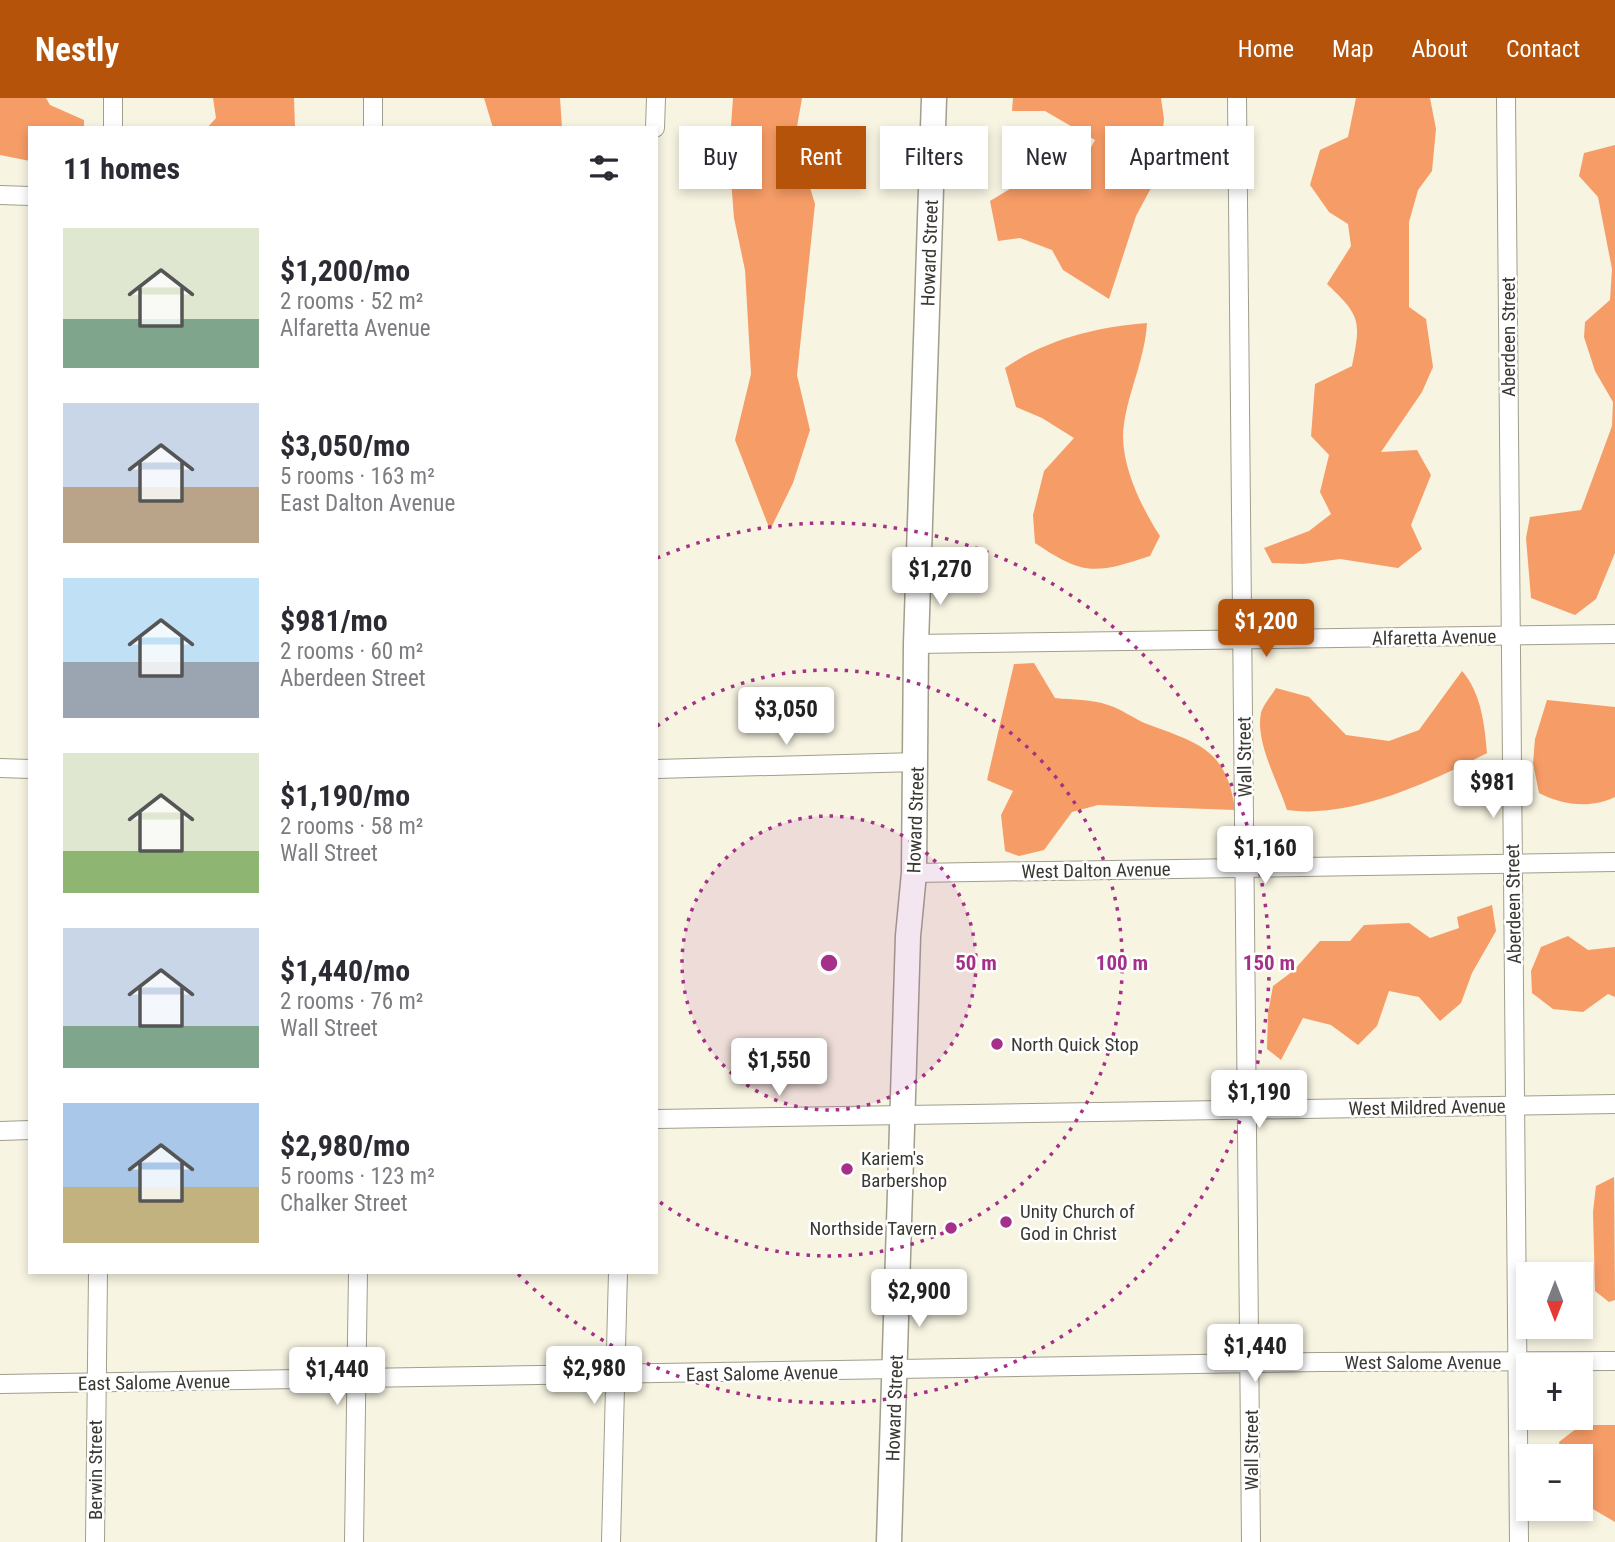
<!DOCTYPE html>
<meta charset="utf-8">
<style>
:root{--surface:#fff;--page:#f2f2f3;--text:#2b2b33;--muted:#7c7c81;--accent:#b45309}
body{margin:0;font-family:"Roboto Condensed",sans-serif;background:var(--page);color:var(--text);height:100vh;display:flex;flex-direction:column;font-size:26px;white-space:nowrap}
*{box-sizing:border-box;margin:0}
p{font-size:23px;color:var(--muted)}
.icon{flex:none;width:38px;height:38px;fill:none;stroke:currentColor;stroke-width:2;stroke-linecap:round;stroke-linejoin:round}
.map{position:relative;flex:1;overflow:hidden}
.panel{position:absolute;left:28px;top:28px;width:630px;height:1148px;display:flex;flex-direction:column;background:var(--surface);border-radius:0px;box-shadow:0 4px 10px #0003}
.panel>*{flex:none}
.hud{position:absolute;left:679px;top:28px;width:665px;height:63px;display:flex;gap:14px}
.needle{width:46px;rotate:180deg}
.buttons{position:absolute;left:1516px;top:1164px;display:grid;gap:14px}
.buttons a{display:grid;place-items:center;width:77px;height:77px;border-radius:0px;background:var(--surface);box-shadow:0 4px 10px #0003;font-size:35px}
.price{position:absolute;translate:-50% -60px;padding:0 16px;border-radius:7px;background:#fff;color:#222;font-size:23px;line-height:46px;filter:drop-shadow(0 2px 4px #0008)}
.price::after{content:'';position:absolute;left:50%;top:42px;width:21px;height:16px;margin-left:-10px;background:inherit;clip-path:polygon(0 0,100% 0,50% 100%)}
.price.on{background:var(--accent);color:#fff}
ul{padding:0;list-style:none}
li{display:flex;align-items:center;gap:21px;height:175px;padding:0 35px}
li span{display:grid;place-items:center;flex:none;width:196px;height:140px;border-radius:0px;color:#555}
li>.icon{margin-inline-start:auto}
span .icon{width:84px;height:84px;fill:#fffc;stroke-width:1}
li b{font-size:30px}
h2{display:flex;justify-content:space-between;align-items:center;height:84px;padding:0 35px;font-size:30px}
.chip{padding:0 24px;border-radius:0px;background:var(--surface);box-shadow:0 4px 10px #0003;font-size:24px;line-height:63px}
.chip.on{background:var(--accent);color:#fff}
header{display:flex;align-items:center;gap:42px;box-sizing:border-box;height:98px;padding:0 35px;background:var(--accent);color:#fff}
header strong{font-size:33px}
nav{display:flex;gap:38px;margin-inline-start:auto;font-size:24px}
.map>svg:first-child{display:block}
</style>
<header>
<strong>Nestly</strong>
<nav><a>Home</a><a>Map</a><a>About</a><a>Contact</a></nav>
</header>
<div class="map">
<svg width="1615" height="1444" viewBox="0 0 1615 1444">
<rect width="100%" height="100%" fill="#f7f4e2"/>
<g fill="#f69c67">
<polygon points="0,0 46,0 50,7 84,22 84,30 30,30 30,63 0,57"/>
<polygon points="213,0 294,0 295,30 207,30 216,20"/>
<polygon points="484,0 560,0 562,30 493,30"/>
<polygon points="733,0 802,0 795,40 815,106 797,277 810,332 793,385 770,432 735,342 751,276 745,172 734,120 729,56"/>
<polygon points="1013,0 1161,0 1164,21 1158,77 1136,118 1109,201 1063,172 1052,152 1020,140 998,143 990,103 1033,77 1078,73 1095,42 1045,13 1012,13"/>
<path d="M1356,0H1430L1436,31L1432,73L1418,92L1409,124V209L1426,221L1433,269L1422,294L1381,354L1417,352L1431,377L1411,427L1422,451L1398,470L1340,461L1303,466L1272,465L1264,450L1309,433L1331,416L1320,394L1329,357L1311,338L1315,286L1352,268C1361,223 1361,218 1327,186L1351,148L1348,126L1329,114L1310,87L1320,52L1348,39Z"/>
<polygon points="1615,47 1615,455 1596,501 1575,517 1531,500 1526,440 1530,419 1581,412 1612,328 1613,304 1595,273 1584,239 1585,224 1610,202 1612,171 1598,99 1579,78 1584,55"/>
<path d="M1147,225C1145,260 1129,292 1124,326C1118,362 1141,409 1160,438L1150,458C1095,476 1084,478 1035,445L1033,417L1044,373L1074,340L1042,320L1016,309L1005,270C1047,241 1097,229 1147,225Z"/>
<path d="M1034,565L1055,600C1072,602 1092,601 1108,607C1122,611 1134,621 1147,626C1198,645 1227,651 1235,712L1098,707L1072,714L1044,752L1019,758L1005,753L1001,717L1013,693L987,682L1014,566Z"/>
<path d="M1462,573C1481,594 1485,628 1487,655C1431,684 1351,721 1287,712C1278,684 1255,644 1261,615C1263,607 1272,597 1276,590L1309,599L1346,637L1389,643L1419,632Z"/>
<path d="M1547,602L1615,609V699C1590,711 1562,707 1539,695L1533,665L1535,641Z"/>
<polygon points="1492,807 1496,833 1472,875 1461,905 1440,923 1419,899 1389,893 1377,928 1358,947 1331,927 1303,920 1281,962 1267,951 1268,915 1273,888 1293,873 1320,843 1350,843 1364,827 1409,825 1430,840 1459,830 1457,819"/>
<polygon points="1568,838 1588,852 1615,849 1615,899 1608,896 1583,914 1553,911 1532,895 1531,873 1541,849"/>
<polygon points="1614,1079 1615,1202 1609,1204 1595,1193 1593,1114 1596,1088"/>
<polygon points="1581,1327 1615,1327 1615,1424 1586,1407 1580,1398 1580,1358 1561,1358 1559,1344"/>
</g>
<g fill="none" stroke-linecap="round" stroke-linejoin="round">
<g stroke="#a19e8d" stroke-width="20">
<g id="street">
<polyline points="1237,0 1251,1444"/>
<polyline points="1506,0 1519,1444"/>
<polyline points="113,30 113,0"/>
<polyline points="373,30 373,0"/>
<polyline points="655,30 656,0"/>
<polyline points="0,97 30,98"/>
<polyline points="916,546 1615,536"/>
<polyline points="0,670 30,671"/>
<polyline points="656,671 917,664"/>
<polyline points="914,775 1615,764"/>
<polyline points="656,1021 1615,1006"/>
<polyline points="0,1033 30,1032"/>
<polyline points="0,1286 1320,1264 1615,1263"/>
<polyline points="95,1444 98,1174"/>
<polyline points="354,1444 358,1174"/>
<polyline points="611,1444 618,1174"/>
</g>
</g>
<g stroke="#a19e8d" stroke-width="27">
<polyline id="secondary" points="889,1444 908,838 914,775 916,546 934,0"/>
</g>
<use href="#street" stroke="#fff" stroke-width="18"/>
<use href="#secondary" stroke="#fff" stroke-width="24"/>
</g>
<circle cx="829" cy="865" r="147" fill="#a53089" fill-opacity=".12"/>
<g fill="none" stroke="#a53089" stroke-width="3.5" stroke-dasharray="3.5 7">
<circle cx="829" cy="865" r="147"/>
<path d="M657 628A293 293 0 1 1 657 1102"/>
<path d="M657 460A440 440 0 1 1 518 1176"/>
</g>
<g fill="#a53089" stroke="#fff" stroke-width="2.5">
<circle cx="997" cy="946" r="7"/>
<circle cx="847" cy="1071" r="7"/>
<circle cx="1006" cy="1124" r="7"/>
<circle cx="951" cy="1130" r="7"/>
</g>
<g text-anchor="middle" stroke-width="5" stroke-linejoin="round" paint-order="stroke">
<g font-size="19" fill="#393831" stroke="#fff">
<text transform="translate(929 155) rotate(-88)" y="7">Howard Street</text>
<text transform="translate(1508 239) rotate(-90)" y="7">Aberdeen Street</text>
<text transform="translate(1434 539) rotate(-1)" y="7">Alfaretta Avenue</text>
<text transform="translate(1244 659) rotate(-91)" y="7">Wall Street</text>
<text transform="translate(915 722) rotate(-88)" y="7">Howard Street</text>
<text transform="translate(1096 772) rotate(-1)" y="7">West Dalton Avenue</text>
<text transform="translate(1513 806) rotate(-91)" y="7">Aberdeen Street</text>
<text transform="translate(1427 1009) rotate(-1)" y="7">West Mildred Avenue</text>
<text x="1423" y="1271">West Salome Avenue</text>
<text transform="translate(762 1275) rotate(-1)" y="7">East Salome Avenue</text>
<text transform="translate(154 1284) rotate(-1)" y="7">East Salome Avenue</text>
<text transform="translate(894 1310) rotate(-88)" y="7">Howard Street</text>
<text transform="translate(1251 1352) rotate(-90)" y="7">Wall Street</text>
<text transform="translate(95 1372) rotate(-90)" y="7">Berwin Street</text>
</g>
<g font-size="19" fill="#393831" stroke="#fff" text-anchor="start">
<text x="1011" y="953">North Quick Stop</text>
<text x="861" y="1067">Kariem's<tspan x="861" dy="22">Barbershop</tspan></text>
<text x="1020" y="1120">Unity Church of<tspan x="1020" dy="22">God in Christ</tspan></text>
<text x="937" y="1137" text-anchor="end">Northside Tavern</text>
</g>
</g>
<circle cx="829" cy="865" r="10" fill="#a53089" stroke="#fff" stroke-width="3.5"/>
<g font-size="21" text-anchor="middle" font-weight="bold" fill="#a53089" stroke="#fff" stroke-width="5" stroke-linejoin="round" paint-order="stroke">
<text x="976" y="872">50 m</text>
<text x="1122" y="872">100 m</text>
<text x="1269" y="872">150 m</text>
</g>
</svg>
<div class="buttons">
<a><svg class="needle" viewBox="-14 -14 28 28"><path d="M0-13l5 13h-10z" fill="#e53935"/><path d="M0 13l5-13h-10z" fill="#7c7c81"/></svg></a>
<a>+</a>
<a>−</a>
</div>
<b class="price" style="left:940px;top:509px">$1,270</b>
<b class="price on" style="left:1266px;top:561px">$1,200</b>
<b class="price" style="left:786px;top:649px">$3,050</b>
<b class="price" style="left:1493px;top:722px">$981</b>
<b class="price" style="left:1265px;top:788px">$1,160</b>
<b class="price" style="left:779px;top:1000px">$1,550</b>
<b class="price" style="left:1259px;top:1032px">$1,190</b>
<b class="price" style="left:919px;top:1231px">$2,900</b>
<b class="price" style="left:1255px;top:1286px">$1,440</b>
<b class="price" style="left:594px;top:1308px">$2,980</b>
<b class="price" style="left:337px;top:1309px">$1,440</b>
<div class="hud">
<a class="chip">Buy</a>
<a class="chip on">Rent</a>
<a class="chip">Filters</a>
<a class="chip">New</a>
<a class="chip">Apartment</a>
</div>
<section class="panel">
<h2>11 homes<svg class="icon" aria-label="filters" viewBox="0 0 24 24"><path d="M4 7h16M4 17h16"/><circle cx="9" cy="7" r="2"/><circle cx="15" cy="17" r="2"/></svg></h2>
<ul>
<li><span style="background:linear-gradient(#dfe7d0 65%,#7fa58c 0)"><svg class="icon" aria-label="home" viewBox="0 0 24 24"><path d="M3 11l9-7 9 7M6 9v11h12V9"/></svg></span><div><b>$1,200/mo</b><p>2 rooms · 52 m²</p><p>Alfaretta Avenue</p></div></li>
<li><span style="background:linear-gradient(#c9d6e8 60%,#b9a48a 0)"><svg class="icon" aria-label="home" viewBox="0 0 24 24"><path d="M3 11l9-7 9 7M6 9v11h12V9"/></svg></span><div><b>$3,050/mo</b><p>5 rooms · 163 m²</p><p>East Dalton Avenue</p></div></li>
<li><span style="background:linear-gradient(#bfe0f5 60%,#9aa5b1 0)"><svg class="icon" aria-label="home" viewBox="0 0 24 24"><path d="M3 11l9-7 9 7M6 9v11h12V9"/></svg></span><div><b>$981/mo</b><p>2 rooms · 60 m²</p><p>Aberdeen Street</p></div></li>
<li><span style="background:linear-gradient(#dfe7d0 70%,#8fb573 0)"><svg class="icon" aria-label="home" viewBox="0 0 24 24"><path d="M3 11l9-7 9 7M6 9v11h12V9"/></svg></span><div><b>$1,190/mo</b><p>2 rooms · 58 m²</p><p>Wall Street</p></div></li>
<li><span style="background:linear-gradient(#c9d6e8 70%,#7fa58c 0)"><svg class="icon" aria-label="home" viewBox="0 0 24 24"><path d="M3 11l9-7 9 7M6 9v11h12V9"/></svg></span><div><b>$1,440/mo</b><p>2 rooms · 76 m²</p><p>Wall Street</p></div></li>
<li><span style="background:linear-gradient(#a9c7e8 60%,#c2b280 0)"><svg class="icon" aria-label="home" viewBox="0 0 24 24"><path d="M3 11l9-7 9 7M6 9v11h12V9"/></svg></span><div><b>$2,980/mo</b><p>5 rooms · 123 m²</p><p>Chalker Street</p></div></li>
</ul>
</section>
</div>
